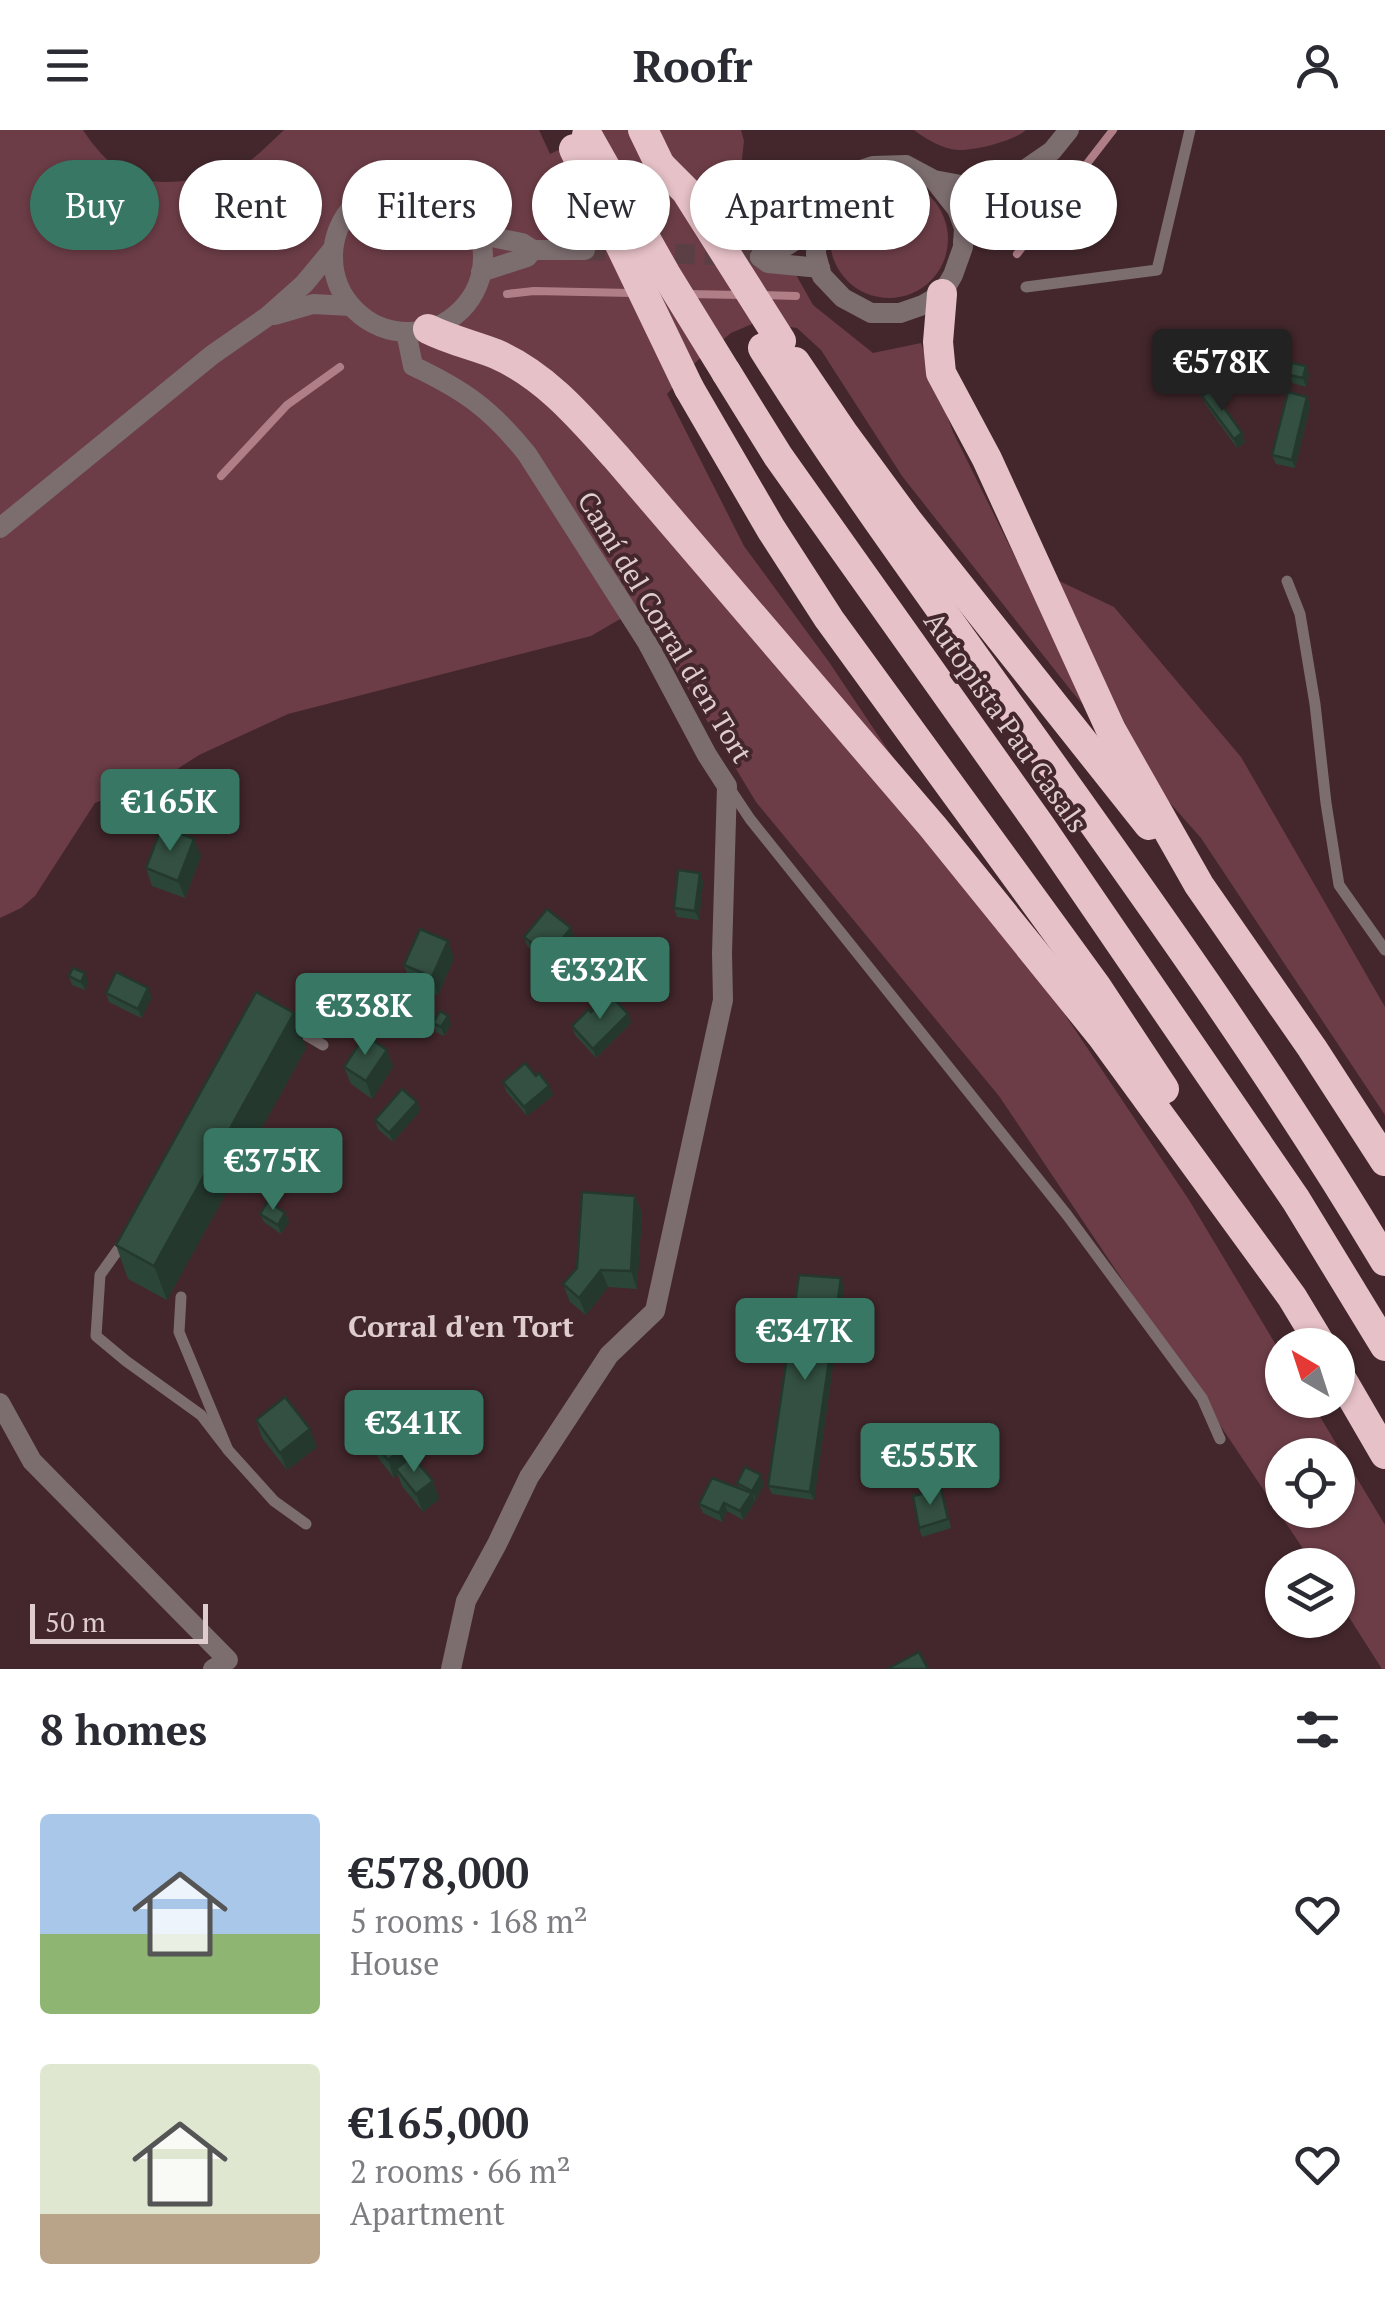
<!DOCTYPE html>
<meta charset="utf-8">
<style>
:root{--surface:#fff;--page:#f2f2f3;--text:#2b2b33;--muted:#7c7c81;--accent:#387763}
body{margin:0;font-family:"PT Serif",serif;background:var(--page);color:var(--text);height:100vh;display:flex;flex-direction:column;font-size:38px;white-space:nowrap}
*{box-sizing:border-box;margin:0}
p{font-size:32px;color:var(--muted)}
.icon{flex:none;width:55px;height:55px;fill:none;stroke:currentColor;stroke-width:2;stroke-linecap:round;stroke-linejoin:round}
.map{position:relative;height:1539px;overflow:hidden}
.details{display:flex;flex-direction:column;background:var(--surface);flex:1}
.details>*{flex:none}
.hud{position:absolute;left:30px;top:30px;width:1325px;height:90px;display:flex;gap:20px}
.needle{width:65px;rotate:321deg}
.buttons{position:absolute;left:1265px;top:1198px;display:grid;gap:20px}
.buttons a{display:grid;place-items:center;width:90px;height:90px;border-radius:50%;background:var(--surface);box-shadow:0 2px 8px #0004;font-size:50px}
.scale{position:absolute;left:30px;bottom:25px;width:178px;box-sizing:border-box;padding-left:10px;border:5px solid #deccce;border-top:0;font-size:28px;line-height:35px;white-space:nowrap;color:#deccce;-webkit-text-stroke:8px #43272c;paint-order:stroke}
.price{position:absolute;translate:-50% -85px;padding:0 22px;border-radius:10px;background:var(--accent);color:#fff;font-size:32px;line-height:65px;filter:drop-shadow(0 2px 5px #0008)}
.price::after{content:'';position:absolute;left:50%;top:60px;width:30px;height:22px;margin-left:-15px;background:inherit;clip-path:polygon(0 0,100% 0,50% 100%)}
.price.active{background:#222;color:#fff}
ul{padding:0;list-style:none}
li{display:flex;align-items:center;gap:30px;height:250px;padding:0 40px}
li span{display:grid;place-items:center;flex:none;width:280px;height:200px;border-radius:10px;color:#555}
li>.icon{margin-inline-start:auto}
span .icon{width:120px;height:120px;fill:#fffc;stroke-width:1}
li b{font-size:42px}
h2{display:flex;justify-content:space-between;align-items:center;height:120px;padding:0 40px;font-size:42px}
.tag{padding:0 35px;border-radius:45px;background:var(--surface);box-shadow:0 2px 8px #0004;font-size:35px;line-height:90px}
.tag.active{background:var(--accent);color:#fff}
header{display:flex;justify-content:space-between;align-items:center;height:130px;padding:0 40px;background:var(--surface);font-size:45px;font-weight:700}
.map>svg:first-child{display:block}
</style>
<header><svg class="icon" aria-label="menu" viewBox="0 0 24 24"><path d="M4 6h16M4 12h16M4 18h16"/></svg>Roofr<svg class="icon" aria-label="person" viewBox="0 0 24 24"><circle cx="12" cy="8" r="4"/><path d="M4 21q1-7 8-7t8 7"/></svg></header>
<div class="map">
<svg width="1385" height="1539" viewBox="0 0 1385 1539">
<rect width="100%" height="100%" fill="#43272c"/>
<g fill="#6c3d47" fill-rule="evenodd">
<path d="M0,0H83C114,47 142,58 197,49C212,46 228,44 242,36C257,27 271,12 284,0H539L550,24L601,0H741L744,11L742,29L758,77L813,175L873,223L921,213L953,302L1017,431L1114,477L1241,627L1385,877V985L1201,708L1073,563L902,346L821,220L797,198L757,192L731,203L697,231L667,264L744,416L829,532L1189,1070L1282,1225V1270H1310L1385,1395V1539H1382L1338,1470V1435H1314L999,966L756,672L639,478L591,506L288,584L199,625L168,645L95,673L35,766L21,778L0,788ZM1282,1325H1338V1380H1282Z"/>
<path d="M914,0H1026C1014,11 974,21 958,20C942,19 926,9 914,0Z"/>
<circle cx="889" cy="109" r="59"/>
</g>
<g fill="none" stroke-linecap="round" stroke-linejoin="round">
<g stroke="#b07e87" stroke-width="8">
<polyline points="1017,124 1113,0"/>
<polyline points="507,164 534,161 632,163"/>
<polyline points="686,164 742,165"/>
<polyline points="761,165 796,166"/>
<polyline points="221,346 287,275 340,237"/>
</g>
<polyline stroke="#5a4044" stroke-width="20" stroke-dasharray="20 10" stroke-linecap="butt" points="585,120 760,127"/>
<g stroke="#7c6d6f" stroke-width="11">
<polyline points="1026,157 1157,140 1190,0"/>
<polyline points="1287,451 1300,484 1315,574 1326,673 1339,755 1385,820"/>
<polyline points="730,659 750,689 1067,1085 1202,1268 1220,1309"/>
<polyline points="289,895 323,915"/>
<polyline points="125,1110 100,1145 96,1206 126,1231 201,1285 228,1320"/>
<polyline points="181,1167 179,1202 228,1320 274,1371 306,1394"/>
</g>
<g stroke="#7c6d6f" stroke-width="20">
<path d="M406,202L413,236C464,260 491,279 527,324L647,512L707,625L727,656L722,823L723,870L655,1181L609,1225L529,1347L497,1414L466,1471L451,1539"/>
<polyline points="0,1273 32,1331 228,1530 213,1539"/>
</g>
<g stroke="#7c6d6f" stroke-width="20">
<polyline points="934,50 957,79 964,98 963,117 953,145 942,164 923,175 900,183 871,183 843,168 822,146 816,124 817,91 828,65 855,42 873,36 906,35 934,50 966,56 1023,41 1052,21 1069,0"/>
<circle cx="408" cy="127" r="75"/>
<polyline points="475,93 496,108 522,113 533,120 585,120"/>
<polyline points="963,112 984,86 1019,52 1023,41"/>
<polyline points="760,127 788,115 817,96"/>
<polyline points="760,127 768,133 820,138"/>
<polyline points="481,142 527,127 533,120"/>
<polyline points="275,185 313,174 350,176"/>
<polyline points="0,398 212,225 268,186 304,154 333,119"/>
</g>
<g stroke="#e6c1c7" stroke-width="30">
<polyline points="643,0 660,35"/>
<polyline points="942,164 938,212 941,243 987,329 1111,600 1199,755 1312,918 1385,1031"/>
<path d="M428,199C450,210 473,215 496,224C546,246 581,288 616,327L933,697L1101,905L1292,1167L1321,1215"/>
<path d="M763,218C826,319 895,415 964,512C1109,715 1257,917 1385,1131"/>
<polyline points="795,232 843,303 907,390 1149,695"/>
<polyline points="726,242 778,326 1041,697 1296,1070 1385,1216"/>
<polyline points="689,258 771,399 829,489 1096,856 1164,959"/>
<polyline points="1338,1243 1385,1324"/>
</g>
<g stroke="#e6c1c7" stroke-width="30">
<polyline points="587,5 665,143 726,242"/>
<polyline points="574,19 689,258"/>
<polyline points="660,35 686,61 781,211"/>
</g>
</g>
<g fill="#2c4539">
<polygon points="1289,245 1309,245 1306,257 1292,253"/>
<polygon points="1202,266 1242,303 1245,312 1237,318 1206,275"/>
<polygon points="1307,267 1310,276 1295,338 1276,334 1272,325"/>
<polygon points="201,726 185,768 152,756 146,738"/>
<polygon points="700,743 703,752 699,790 677,787 674,778"/>
<polygon points="524,807 574,807 552,835 527,816"/>
<polygon points="454,828 438,865 410,853 404,835"/>
<polygon points="69,846 88,852 85,860 72,855"/>
<polygon points="106,863 152,867 141,888 109,872"/>
<polygon points="591,882 628,884 631,893 596,928 575,905 572,896"/>
<polygon points="294,883 306,918 167,1170 128,1149 116,1115"/>
<polygon points="433,893 451,894 444,906 436,902"/>
<polygon points="387,920 393,937 372,969 351,954 344,937"/>
<polygon points="536,946 549,956 553,965 527,986 506,961 503,952"/>
<polygon points="417,972 420,981 393,1012 378,999 375,990"/>
<polygon points="635,1066 642,1083 637,1159 608,1157 586,1185 570,1172 563,1154"/>
<polygon points="285,1083 289,1092 281,1104 264,1092 260,1084"/>
<polygon points="844,1157 814,1370 772,1364 768,1356"/>
<polygon points="256,1290 317,1317 287,1340 262,1308"/>
<polygon points="369,1307 406,1316 410,1327 433,1351 439,1369 423,1382 402,1356 398,1345 394,1348 376,1325"/>
<polygon points="761,1345 764,1354 756,1370 754,1369 755,1372 743,1390 727,1381 722,1392 703,1383 699,1374 739,1358 737,1353"/>
<polygon points="944,1368 951,1398 922,1407 919,1398"/>
</g>
<g fill="#24382e">
<polygon points="1306,236 1309,245 1306,257 1303,248"/>
<polygon points="1307,267 1310,276 1295,338 1292,330"/>
<polygon points="1242,303 1245,312 1237,318 1234,309"/>
<polygon points="194,709 201,726 185,768 178,751"/>
<polygon points="700,743 703,752 699,790 695,781"/>
<polygon points="571,798 574,807 552,835 548,826"/>
<polygon points="448,811 454,828 438,865 432,847"/>
<polygon points="85,843 88,852 85,860 81,852"/>
<polygon points="148,858 152,867 141,888 138,879"/>
<polygon points="294,883 306,918 167,1170 154,1136"/>
<polygon points="628,884 631,893 596,928 593,919"/>
<polygon points="448,886 451,894 444,906 441,897"/>
<polygon points="387,920 393,937 372,969 366,951"/>
<polygon points="549,956 553,965 527,986 524,977"/>
<polygon points="417,972 420,981 393,1012 389,1003"/>
<polygon points="635,1066 642,1083 637,1159 631,1141"/>
<polygon points="285,1083 289,1092 281,1104 278,1095"/>
<polygon points="601,1140 608,1157 586,1185 579,1168"/>
<polygon points="841,1148 844,1157 814,1370 810,1362"/>
<polygon points="310,1299 317,1317 287,1340 280,1323"/>
<polygon points="406,1316 412,1333 396,1339 398,1345 394,1348 388,1330"/>
<polygon points="761,1345 764,1354 756,1370 752,1361"/>
<polygon points="433,1351 439,1369 423,1382 416,1364"/>
<polygon points="752,1363 755,1372 743,1390 740,1381"/>
<polygon points="724,1373 727,1381 722,1392 719,1383"/>
</g>
<g fill="#335042" stroke="#24382e" stroke-width="2.5">
<polygon points="1292,233 1306,236 1303,248 1289,245"/>
<polygon points="1211,260 1242,303 1234,309 1202,266"/>
<polygon points="1288,262 1307,267 1292,330 1272,325"/>
<polygon points="162,696 194,709 178,751 146,738"/>
<polygon points="678,740 700,743 695,781 674,778"/>
<polygon points="547,779 571,798 548,826 524,807"/>
<polygon points="420,799 448,811 432,847 404,835"/>
<polygon points="73,838 85,843 81,852 69,846"/>
<polygon points="116,842 148,858 138,879 106,863"/>
<polygon points="256,862 294,883 154,1136 116,1115"/>
<polygon points="610,865 628,884 593,919 572,896 589,879 591,882"/>
<polygon points="440,881 448,886 441,897 433,893"/>
<polygon points="365,905 387,920 366,951 344,937"/>
<polygon points="525,933 536,946 539,943 549,956 524,977 503,952"/>
<polygon points="402,959 417,972 389,1003 375,990"/>
<polygon points="582,1062 635,1066 631,1141 601,1140 579,1168 563,1154 577,1138"/>
<polygon points="268,1071 285,1083 278,1095 260,1084"/>
<polygon points="799,1145 841,1148 810,1362 768,1356"/>
<polygon points="285,1267 310,1299 280,1323 256,1290"/>
<polygon points="387,1293 406,1316 388,1330 369,1307"/>
<polygon points="412,1326 433,1351 416,1364 396,1339"/>
<polygon points="745,1337 761,1345 752,1361 737,1353"/>
<polygon points="712,1348 752,1363 740,1381 724,1373 719,1383 699,1374"/>
<polygon points="941,1359 948,1389 919,1398 913,1366"/>
<polygon points="919,1522 928,1539 887,1539"/>
</g>
<g text-anchor="middle" stroke-width="8" stroke-linejoin="round" paint-order="stroke">
<g font-size="28" fill="#deccce" stroke="#43272c">
<text transform="translate(665 497) rotate(59)" y="10">Camí del Corral d'en Tort</text>
<text transform="translate(1006 592) rotate(55)" y="10">Autopista Pau Casals</text>
</g>
<g font-size="30" font-weight="bold" fill="#deccce" stroke="#43272c">
<text x="461" y="1207">Corral d'en Tort</text>
</g>
</g>
</svg>
<div class="buttons">
<a><svg class="needle" viewBox="-14 -14 28 28"><path d="M0-13l5 13h-10z" fill="#e53935"/><path d="M0 13l5-13h-10z" fill="#7c7c81"/></svg></a>
<a><svg class="icon" aria-label="locate" viewBox="0 0 24 24"><circle cx="12" cy="12" r="6"/><path d="M12 2v4M12 18v4M2 12h4M18 12h4"/></svg></a>
<a><svg class="icon" aria-label="layers" viewBox="0 0 24 24"><path d="M12 4l9 5-9 5-9-5zM3 14l9 5 9-5"/></svg></a>
</div>
<div class="scale">50 m</div>
<b class="price active" style="left:1222px;top:284px">€578K</b>
<b class="price" style="left:170px;top:724px">€165K</b>
<b class="price" style="left:600px;top:892px">€332K</b>
<b class="price" style="left:365px;top:928px">€338K</b>
<b class="price" style="left:273px;top:1083px">€375K</b>
<b class="price" style="left:805px;top:1253px">€347K</b>
<b class="price" style="left:414px;top:1345px">€341K</b>
<b class="price" style="left:930px;top:1378px">€555K</b>
<div class="hud">
<a class="tag active">Buy</a>
<a class="tag">Rent</a>
<a class="tag">Filters</a>
<a class="tag">New</a>
<a class="tag">Apartment</a>
<a class="tag">House</a>
</div>
</div>
<section class="details">
<h2>8 homes<svg class="icon" aria-label="filters" viewBox="0 0 24 24"><path d="M4 7h16M4 17h16"/><circle cx="9" cy="7" r="2"/><circle cx="15" cy="17" r="2"/></svg></h2>
<ul>
<li><span style="background:linear-gradient(#a9c7e8 60%,#8fb573 0)"><svg class="icon" aria-label="home" viewBox="0 0 24 24"><path d="M3 11l9-7 9 7M6 9v11h12V9"/></svg></span><div><b>€578,000</b><p>5 rooms · 168 m²</p><p>House</p></div><svg class="icon" aria-label="heart" viewBox="0 0 24 24"><path d="M12 20l-8-8c-3-5 5-10 8-4 3-6 11-1 8 4z"/></svg></li>
<li><span style="background:linear-gradient(#dfe7d0 75%,#b9a48a 0)"><svg class="icon" aria-label="home" viewBox="0 0 24 24"><path d="M3 11l9-7 9 7M6 9v11h12V9"/></svg></span><div><b>€165,000</b><p>2 rooms · 66 m²</p><p>Apartment</p></div><svg class="icon" aria-label="heart" viewBox="0 0 24 24"><path d="M12 20l-8-8c-3-5 5-10 8-4 3-6 11-1 8 4z"/></svg></li>
</ul>
</section>
